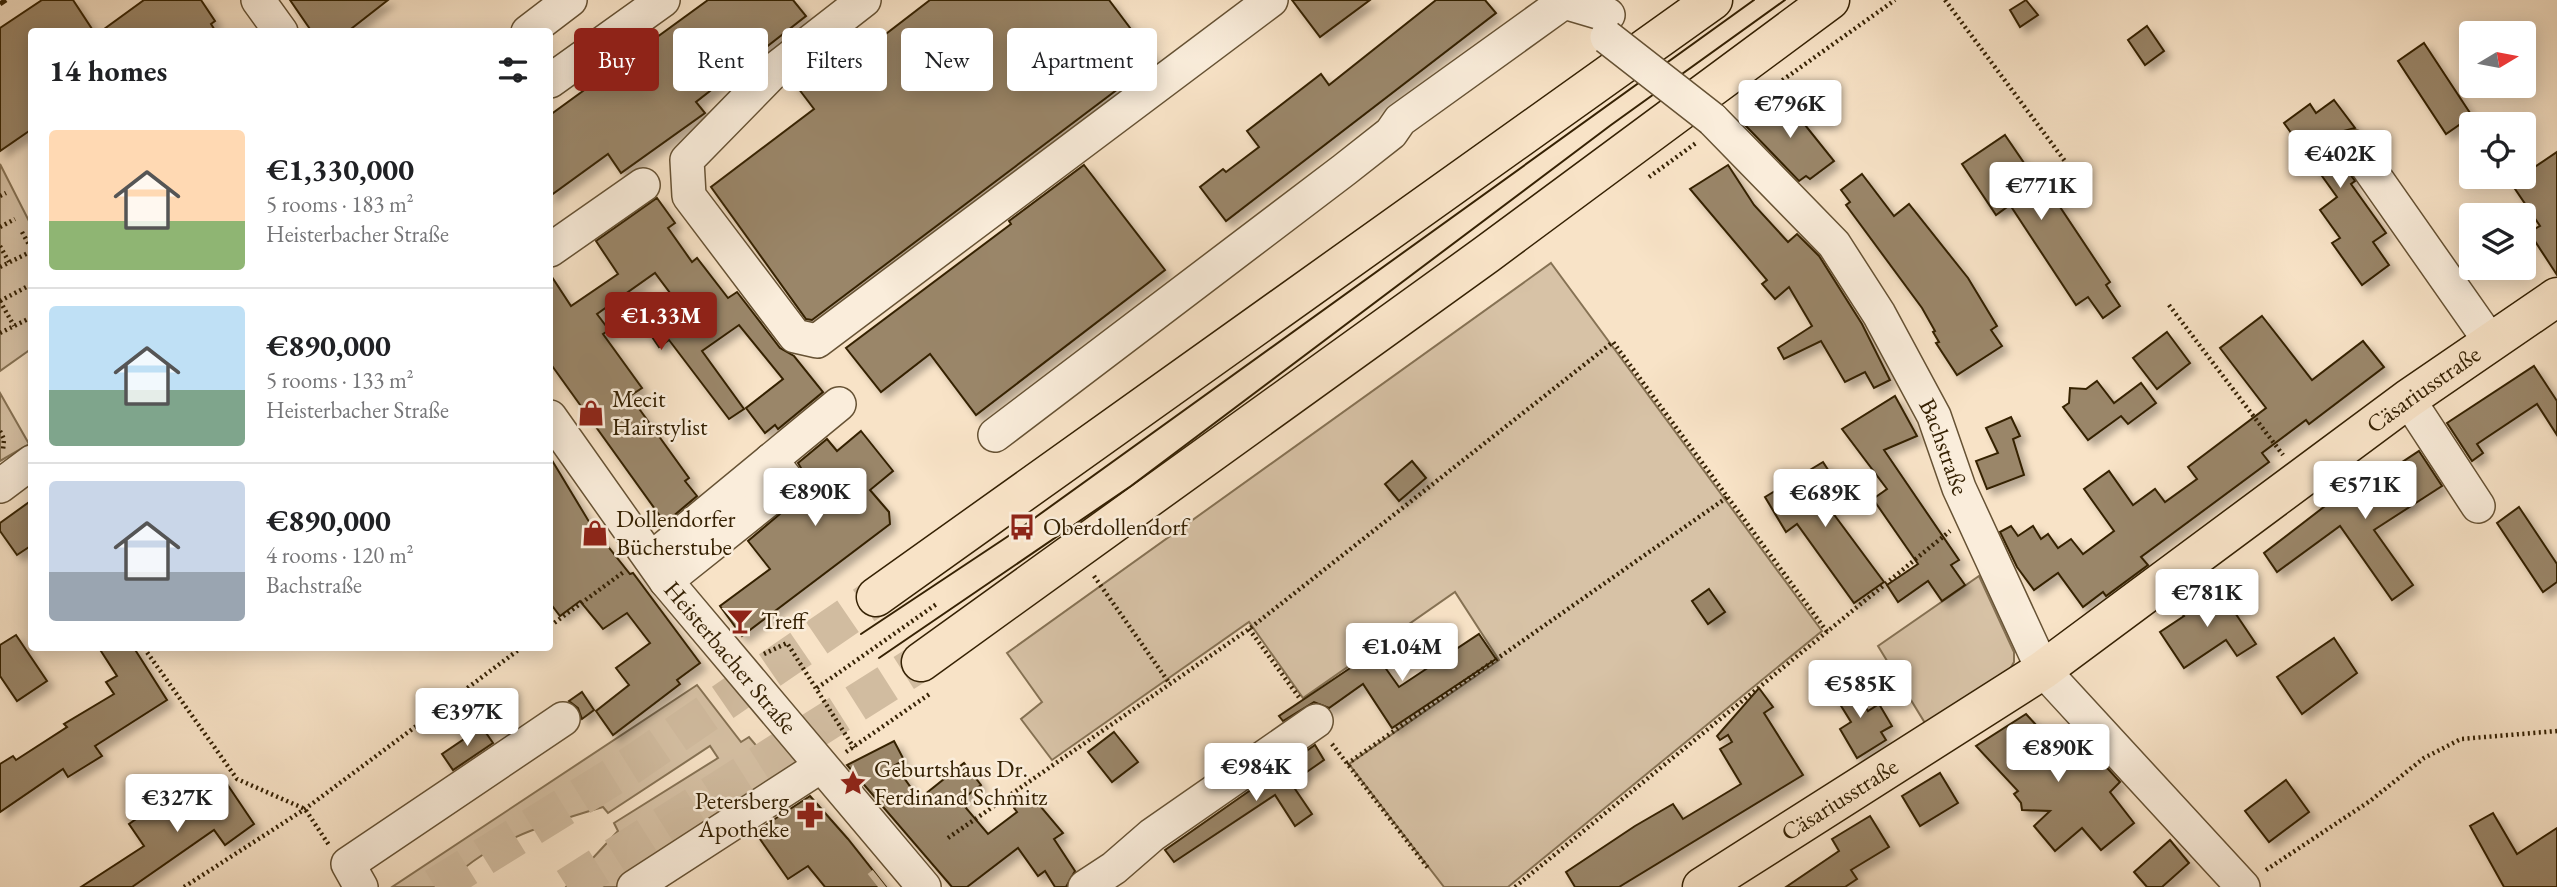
<!DOCTYPE html>
<meta charset="utf-8">
<style>
:root{--surface:#fff;--page:#f6f6f6;--text:#202124;--muted:#757577;--line:#e0e0e0;--accent:#8f2418}
body{margin:0;font-family:"EB Garamond",serif;background:var(--page);color:var(--text);height:100vh;display:flex;flex-direction:column;font-size:26px;white-space:nowrap}
*{box-sizing:border-box;margin:0}
p{font-size:23px;color:var(--muted)}
.icon{flex:none;width:38px;height:38px;fill:none;stroke:currentColor;stroke-width:2;stroke-linecap:round;stroke-linejoin:round}
.map{position:relative;flex:1;overflow:hidden}
.sheet{position:absolute;left:28px;top:28px;width:525px;height:623px;display:flex;flex-direction:column;background:var(--surface);border-radius:7px;box-shadow:0 4px 18px #0003}
.sheet>*{flex:none}
.banner{position:absolute;left:574px;top:28px;width:665px;height:63px;display:flex;gap:14px}
.needle{width:46px;rotate:80deg}
.tools{position:absolute;left:2459px;top:21px;display:grid;gap:14px}
.tools a{display:grid;place-items:center;width:77px;height:77px;border-radius:7px;background:var(--surface);box-shadow:0 4px 18px #0003;font-size:35px}
.price{position:absolute;translate:-50% -60px;padding:0 16px;border-radius:7px;background:#fff;color:#222;font-size:23px;line-height:46px;filter:drop-shadow(0 2px 4px #0008)}
.price::after{content:'';position:absolute;left:50%;top:42px;width:21px;height:16px;margin-left:-10px;background:inherit;clip-path:polygon(0 0,100% 0,50% 100%)}
.price.active{background:var(--accent);color:#fff}
ul{padding:0;list-style:none}
li{display:flex;align-items:center;gap:21px;height:175px;padding:0 21px}
li+li{border-top:2px solid var(--line)}
li span{display:grid;place-items:center;flex:none;width:196px;height:140px;border-radius:7px;color:#555}
li>.icon{margin-inline-start:auto}
span .icon{width:84px;height:84px;fill:#fffc;stroke-width:1}
li b{font-size:30px}
h2{display:flex;justify-content:space-between;align-items:center;height:84px;padding:0 21px;font-size:30px}
.tag{padding:0 24px;border-radius:7px;background:var(--surface);box-shadow:0 4px 18px #0003;font-size:24px;line-height:63px}
.tag.active{background:var(--accent);color:#fff}
.map>svg:first-child{display:block}
</style>
<div class="map">
<svg width="2557" height="887" viewBox="0 0 2557 887">
<defs>
<filter id="shadow"><feDropShadow dx="6" dy="6" stdDeviation="3.5" flood-color="#0004"/></filter>
</defs>
<rect width="100%" height="100%" fill="#f8e3c7"/>
<filter id="stains"><feTurbulence type="fractalNoise" baseFrequency=".00286" numOctaves="4"/><feColorMatrix values="0 0 0 0 .2 0 0 0 0 .09 0 0 0 0 .02 0 0 0 .5 -.17"/></filter>
<radialGradient id="worn" r=".72"><stop offset=".6" stop-color="#630" stop-opacity="0"/><stop offset="1" stop-color="#630" stop-opacity=".3"/></radialGradient>
<g fill="#d7c2a6" stroke="#867254" stroke-width="2">
<polygon points="0,164 31,225 31,349 0,371"/>
<polygon points="1551,263 1822,631 1508,887 1444,887 1349,764 1499,660 1455,592 1303,698 1249,622 1052,760 1021,719 1042,702 1007,653"/>
<polygon points="0,393 29,444 0,461"/>
<polygon points="1979,576 2014,652 2014,662 2009,671 1925,723 1878,646"/>
<path d="M697,685L741,742L749,737L776,769L770,773L779,789L622,887H566L618,831L614,823L718,758L710,746L608,813L603,807C546,824 486,841 444,887H392Z"/>
</g>
<g fill="#9a8669" stroke="#352103" stroke-width="2" filter="url(#shadow)">
<polygon points="42,0 73,0 94,32 32,32 32,129 0,151 0,28"/>
<polygon points="144,0 201,0 215,21 211,24 216,32 100,32"/>
<polygon points="290,0 388,0 347,32 312,32"/>
<polygon points="708,0 793,0 806,16 696,102 705,113 621,173 608,154 550,196 550,115"/>
<polygon points="930,0 1109,0 1155,61 812,320 806,319 711,187 814,109 792,80 846,38 851,44 857,39 865,50"/>
<polygon points="1292,0 1370,0 1320,37"/>
<polygon points="1436,0 1485,0 1496,13 1226,221 1200,187 1223,169 1226,172 1259,147 1247,131 1321,74 1329,85"/>
<polygon points="2026,0 2038,15 2020,27 2010,10"/>
<polygon points="2147,26 2164,51 2145,65 2128,40"/>
<polygon points="2424,43 2472,116 2446,134 2398,61"/>
<polygon points="1781,95 1834,161 1810,179 1806,176 1799,181 1745,125"/>
<polygon points="2334,100 2355,128 2344,131 2337,138 2335,148 2338,157 2355,181 2351,184 2386,233 2373,242 2389,265 2362,285 2332,243 2340,238 2320,210 2337,197 2284,123 2310,104 2316,113"/>
<polygon points="2005,135 2052,204 2056,201 2110,282 2106,285 2120,306 2103,318 2088,297 2076,305 2010,205 1996,215 1962,164"/>
<polygon points="2557,152 2557,275 2529,232 2540,226 2511,183"/>
<polygon points="1084,165 1165,270 976,415 930,354 881,392 846,348 1011,224 1009,221"/>
<polygon points="1728,165 1754,205 1788,242 1797,234 1819,256 1862,324 1890,380 1874,388 1865,372 1845,382 1821,341 1784,359 1778,348 1812,326 1789,287 1775,299 1762,284 1767,280 1690,189"/>
<polygon points="1862,174 1894,216 1909,204 1968,278 1997,326 1991,330 2002,346 1957,375 1936,343 1939,342 1933,332 1935,331 1922,308 1846,205 1850,202 1841,190"/>
<polygon points="657,198 675,223 668,228 692,262 697,258 728,298 737,292 780,348 794,356 823,392 778,429 775,425 765,433 746,408 783,379 739,325 702,351 744,409 729,419 669,340 659,347 646,328 679,305 655,273 597,314 609,330 603,334 642,388 630,396 689,478 685,481 697,496 665,523 550,363 550,274 571,306 618,274 596,241"/>
<polygon points="2262,316 2312,380 2363,341 2384,367 2309,424 2306,420 2262,453 2269,462 2141,557 2148,565 2106,596 2103,592 2083,607 2058,573 2034,590 2017,567 2000,532 2011,526 2018,536 2033,526 2041,539 2048,534 2058,548 2071,539 2083,554 2114,531 2084,489 2109,471 2133,505 2155,489 2165,502 2197,479 2188,467 2266,408 2220,348"/>
<polygon points="2167,332 2190,363 2157,389 2133,358"/>
<polygon points="2534,366 2557,401 2557,435 2537,404 2477,444 2483,453 2472,461 2447,423"/>
<polygon points="2097,381 2114,403 2141,383 2156,403 2128,424 2121,416 2088,440 2063,407 2069,403 2070,388 2086,389"/>
<polygon points="1895,396 1917,436 1884,450 1959,560 1951,565 1965,585 1942,601 1928,581 1898,602 1887,585 1918,564 1873,499 1887,489 1842,429"/>
<polygon points="2011,417 2020,436 2013,439 2024,475 1987,489 1976,461 1998,453 1986,428"/>
<polygon points="861,431 893,471 870,490 889,512 890,524 742,636 720,606 770,569 748,541 807,491 808,480 798,463 827,439 837,451"/>
<polygon points="2419,451 2442,486 2374,530 2413,585 2392,600 2340,526 2277,572 2264,553 2342,493 2346,499"/>
<polygon points="550,457 591,525 630,574 633,573 700,663 677,680 680,684 613,735 596,711 629,685 616,668 650,643 627,613 603,629 580,601 560,616 550,603"/>
<polygon points="1412,461 1426,478 1399,501 1385,484"/>
<polygon points="1823,462 1841,490 1824,501 1884,582 1854,603 1797,524 1786,532 1765,497"/>
<polygon points="32,500 32,545 17,555 0,531 0,523"/>
<polygon points="2519,507 2557,564 2557,582 2543,592 2497,523"/>
<polygon points="2217,586 2256,644 2237,656 2226,640 2184,668 2160,632 2184,616 2180,611"/>
<polygon points="1709,589 1725,612 1708,624 1692,601"/>
<polygon points="1479,634 1496,659 1392,728 1363,684 1329,708 1314,702 1283,721 1279,716 1374,652 1399,687"/>
<polygon points="16,635 47,681 17,701 0,676 0,645"/>
<polygon points="2334,638 2357,673 2302,714 2277,677"/>
<polygon points="99,648 134,648 167,700 95,746 102,756 68,777 63,769 0,812 0,764 13,756 16,760 67,727 64,724 114,694 106,682 117,676"/>
<polygon points="1847,678 1868,711 1879,704 1892,726 1881,732 1886,740 1857,758 1840,729 1851,722 1830,688"/>
<polygon points="1759,688 1773,707 1764,713 1803,775 1619,887 1575,887 1566,872 1635,826 1673,804 1683,819 1741,784 1720,749 1732,742 1728,735 1720,740 1717,736"/>
<polygon points="582,692 594,710 582,719 578,708 569,701"/>
<polygon points="2026,714 2060,751 2077,735 2120,782 2110,792 2134,823 2101,850 2082,828 2055,851 2034,826 2050,811 2022,810 2021,803 2014,794 2018,791 1976,746"/>
<polygon points="482,727 493,743 453,770 442,754"/>
<polygon points="1114,732 1138,762 1112,782 1088,752"/>
<polygon points="894,741 904,760 895,765 919,799 964,763 981,785 960,801 988,834 1017,812 1014,808 1031,795 1063,833 1054,839 1075,871 1066,887 1055,887 1045,871 1038,876 1018,848 967,887 952,887 847,765"/>
<polygon points="1315,745 1324,760 1291,783 1312,814 1295,826 1275,795 1174,862 1165,850"/>
<polygon points="1940,773 1958,803 1920,826 1902,796"/>
<polygon points="223,778 254,824 225,845 214,830 132,887 81,887 144,846 129,824 162,801 171,814"/>
<polygon points="2286,780 2309,812 2269,842 2245,811"/>
<polygon points="810,796 848,839 886,887 825,887 808,866 788,879 755,832"/>
<polygon points="2493,813 2517,854 2557,828 2557,887 2504,887 2470,826"/>
<polygon points="1870,816 1889,847 1851,870 1857,879 1845,887 1786,887 1839,851 1832,839"/>
<polygon points="2170,840 2189,863 2162,887 2147,887 2134,872"/>
</g>
<g fill="none" stroke-linecap="round" stroke-linejoin="round">
<polyline stroke="#d1bca0" stroke-width="33" stroke-dasharray="33 17" stroke-linecap="butt" points="878,887 883,883"/>
<g stroke="#d1bca0" stroke-width="38" stroke-dasharray="38 19" stroke-linecap="butt">
<polyline points="435,887 630,766 876,597"/>
<polyline points="567,887 921,662"/>
</g>
<g stroke="#665234" stroke-width="36">
<g id="minor">
<polyline points="258,0 281,32"/>
<polyline points="864,0 778,67 687,160 689,196 795,336 817,341 1271,0"/>
<polyline points="528,32 570,0"/>
<polyline points="550,81 663,0"/>
<path id="s1" d="M1712,119L1834,244L1879,314L1934,416L1959,488L2043,670L2243,887"/>
<polyline points="2354,147 2490,341"/>
<polyline points="550,250 643,185"/>
<polyline points="2408,399 2478,506"/>
<path id="s2" d="M550,417L666,581L924,887"/>
<polyline points="995,435 1344,170 1391,133 1400,120 1564,2 1608,15"/>
<polyline points="0,486 32,462"/>
<polyline points="651,559 839,404"/>
<polyline points="666,581 789,483 771,460"/>
<polyline points="361,887 348,864 563,719"/>
<polyline points="634,887 821,766"/>
<polyline points="1085,887 1114,868 1152,835 1316,721"/>
</g>
</g>
<g stroke="#352103" stroke-width="41">
<g id="major">
<path id="s3" d="M1702,887L2043,670L2408,399L2557,297"/>
</g>
</g>
<g stroke="#352103" stroke-width="41">
<g id="highway">
<polyline points="876,597 1713,0"/>
<polyline points="921,662 1487,254 1830,0"/>
</g>
</g>
<g stroke="#352103" stroke-width="4.5" stroke-dasharray="2 3.5" stroke-linecap="butt">
<polyline points="1945,0 2076,176"/>
<polyline points="1742,109 1895,0"/>
<polyline points="1649,177 1696,143"/>
<polyline points="0,196 6,193"/>
<polyline points="0,227 15,219"/>
<polyline points="22,232 32,250"/>
<polyline points="0,246 9,262"/>
<polyline points="0,267 32,251"/>
<polyline points="0,301 32,284"/>
<polyline points="0,301 14,326"/>
<polyline points="2169,305 2283,455"/>
<polyline points="0,333 32,317"/>
<polyline points="0,431 4,439 3,450"/>
<polyline points="1094,576 1170,684"/>
<polyline points="550,626 625,571"/>
<polyline points="1249,629 1301,700"/>
<polyline points="144,648 237,779 305,809 329,845"/>
<polyline points="764,654 787,643 854,748"/>
<polyline points="817,688 938,603"/>
<polyline points="1332,744 1428,868"/>
<polyline points="846,752 931,693"/>
<polyline points="1347,764 1729,496"/>
<polyline points="948,838 1249,629 1613,342 1828,633"/>
<polyline points="2266,870 2370,801 2424,758 2461,739 2557,731"/>
<polyline points="184,887 305,809 521,648"/>
<polyline points="1515,887 1950,531"/>
</g>
<use href="#minor" stroke="#faeddb" stroke-width="33"/>
<use href="#major" stroke="#f8e3c7" stroke-width="38"/>
<use href="#highway" stroke="#f8e3c7" stroke-width="38"/>
<g stroke="#352103" stroke-width="2">
<polyline points="861,634 1022,527 1754,0"/>
<polyline points="879,658 1131,486 1611,125 1785,0"/>
</g>
<polyline stroke="#352103" stroke-width="5" stroke-dasharray="12 12" stroke-linecap="butt" points="0,4 6,0"/>
<g stroke="#665234" stroke-width="36" stroke-linecap="butt">
<polyline id="minor-bridge" points="1607,37 1712,119"/>
</g>
<use href="#minor-bridge" stroke="#faeddb" stroke-width="33"/>
</g>
<defs>
<g id="shop-bare" transform="scale(2.1)"><path d="M-5-2.5h2.3a2.7 3.5 0 0 1 5.4 0H5L5.5 6h-11ZM-1.5-2.5h3a1.5 2.3 0 0 0-3 0Z" fill="#8f2418" stroke="#faeddb" stroke-width="2.5" paint-order="stroke"/></g>
<g id="bus-bare" transform="scale(2.1)"><path d="M-5-6H5V4H4V6H2V4H-2V6H-4V4H-5ZM-3.5-4V0h7V-4ZM-3.5 1.2v1.5H-2V1.2ZM2 1.2v1.5H3.5V1.2Z" fill="#8f2418" stroke="#faeddb" stroke-width="2.5" paint-order="stroke"/></g>
<g id="bar-bare" transform="scale(2.1)"><path d="M-6-5H6L.8 .8V4.5H3.5V6h-7V4.5H-.8V.8Z" fill="#8f2418" stroke="#faeddb" stroke-width="2.5" paint-order="stroke"/></g>
<g id="sight-bare" transform="scale(2.1)"><path d="M0-6L1.8-2.2L6-1.7L2.9 1.2L3.7 5.4L0 3.3L-3.7 5.4L-2.9 1.2L-6-1.7L-1.8-2.2Z" fill="#8f2418" stroke="#faeddb" stroke-width="2.5" paint-order="stroke"/></g>
<g id="pharmacy-bare" transform="scale(2.1)"><path d="M-2-6h4v4h4v4h-4v4h-4v-4h-4v-4h4Z" fill="#8f2418" stroke="#faeddb" stroke-width="2.5" paint-order="stroke"/></g>
</defs>
<g fill-rule="evenodd">
<use href="#shop-bare" x="591" y="413"/>
<use href="#bus-bare" x="1022" y="527"/>
<use href="#shop-bare" x="595" y="533"/>
<use href="#bar-bare" x="740" y="621"/>
<use href="#sight-bare" x="853" y="783"/>
<use href="#pharmacy-bare" x="810" y="815"/>
</g>
<g text-anchor="middle" stroke-width="5" stroke-linejoin="round" paint-order="stroke">
<g font-size="24" fill="#352103" stroke="#faeddb">
<text dy="8" stroke="none"><textPath href="#s3" startOffset="877">Cäsariusstraße</textPath></text>
<text dy="8" stroke="none"><textPath href="#s1" startOffset="406">Bachstraße</textPath></text>
<text dy="8" stroke="none"><textPath href="#s2" startOffset="301">Heisterbacher Straße</textPath></text>
<text dy="8" stroke="none"><textPath href="#s3" startOffset="163">Cäsariusstraße</textPath></text>
</g>
<g font-size="24" fill="#352103" stroke="#faeddb" text-anchor="start">
<text x="612" y="407">Mecit<tspan x="612" dy="28">Hairstylist</tspan></text>
<text x="616" y="527">Dollendorfer<tspan x="616" dy="28">Bücherstube</tspan></text>
<text x="1043" y="535">Oberdollendorf</text>
<text x="761" y="629">Treff</text>
<text x="874" y="777">Geburtshaus Dr.<tspan x="874" dy="28">Ferdinand Schmitz</tspan></text>
<text x="789" y="809" text-anchor="end">Petersberg<tspan x="789" dy="28">Apotheke</tspan></text>
</g>
</g>
<rect width="100%" height="100%" filter="url(#stains)"/>
<rect width="100%" height="100%" fill="url(#worn)"/>
</svg>
<div class="tools">
<a><svg class="needle" viewBox="-14 -14 28 28"><path d="M0-13l5 13h-10z" fill="#e53935"/><path d="M0 13l5-13h-10z" fill="#757577"/></svg></a>
<a><svg class="icon" aria-label="locate" viewBox="0 0 24 24"><circle cx="12" cy="12" r="6"/><path d="M12 2v4M12 18v4M2 12h4M18 12h4"/></svg></a>
<a><svg class="icon" aria-label="layers" viewBox="0 0 24 24"><path d="M12 4l9 5-9 5-9-5zM3 14l9 5 9-5"/></svg></a>
</div>
<b class="price" style="left:1790px;top:140px">€796K</b>
<b class="price" style="left:2340px;top:190px">€402K</b>
<b class="price" style="left:2041px;top:222px">€771K</b>
<b class="price active" style="left:661px;top:352px">€1.33M</b>
<b class="price" style="left:2365px;top:521px">€571K</b>
<b class="price" style="left:815px;top:528px">€890K</b>
<b class="price" style="left:1825px;top:529px">€689K</b>
<b class="price" style="left:2207px;top:629px">€781K</b>
<b class="price" style="left:1402px;top:683px">€1.04M</b>
<b class="price" style="left:1860px;top:720px">€585K</b>
<b class="price" style="left:467px;top:748px">€397K</b>
<b class="price" style="left:2058px;top:784px">€890K</b>
<b class="price" style="left:1256px;top:803px">€984K</b>
<b class="price" style="left:177px;top:834px">€327K</b>
<div class="banner">
<a class="tag active">Buy</a>
<a class="tag">Rent</a>
<a class="tag">Filters</a>
<a class="tag">New</a>
<a class="tag">Apartment</a>
</div>
<section class="sheet">
<h2>14 homes<svg class="icon" aria-label="filters" viewBox="0 0 24 24"><path d="M4 7h16M4 17h16"/><circle cx="9" cy="7" r="2"/><circle cx="15" cy="17" r="2"/></svg></h2>
<ul>
<li><span style="background:linear-gradient(#ffd9b3 65%,#8fb573 0)"><svg class="icon" aria-label="home" viewBox="0 0 24 24"><path d="M3 11l9-7 9 7M6 9v11h12V9"/></svg></span><div><b>€1,330,000</b><p>5 rooms · 183 m²</p><p>Heisterbacher Straße</p></div></li>
<li><span style="background:linear-gradient(#bfe0f5 60%,#7fa58c 0)"><svg class="icon" aria-label="home" viewBox="0 0 24 24"><path d="M3 11l9-7 9 7M6 9v11h12V9"/></svg></span><div><b>€890,000</b><p>5 rooms · 133 m²</p><p>Heisterbacher Straße</p></div></li>
<li><span style="background:linear-gradient(#c9d6e8 65%,#9aa5b1 0)"><svg class="icon" aria-label="home" viewBox="0 0 24 24"><path d="M3 11l9-7 9 7M6 9v11h12V9"/></svg></span><div><b>€890,000</b><p>4 rooms · 120 m²</p><p>Bachstraße</p></div></li>
</ul>
</section>
</div>
